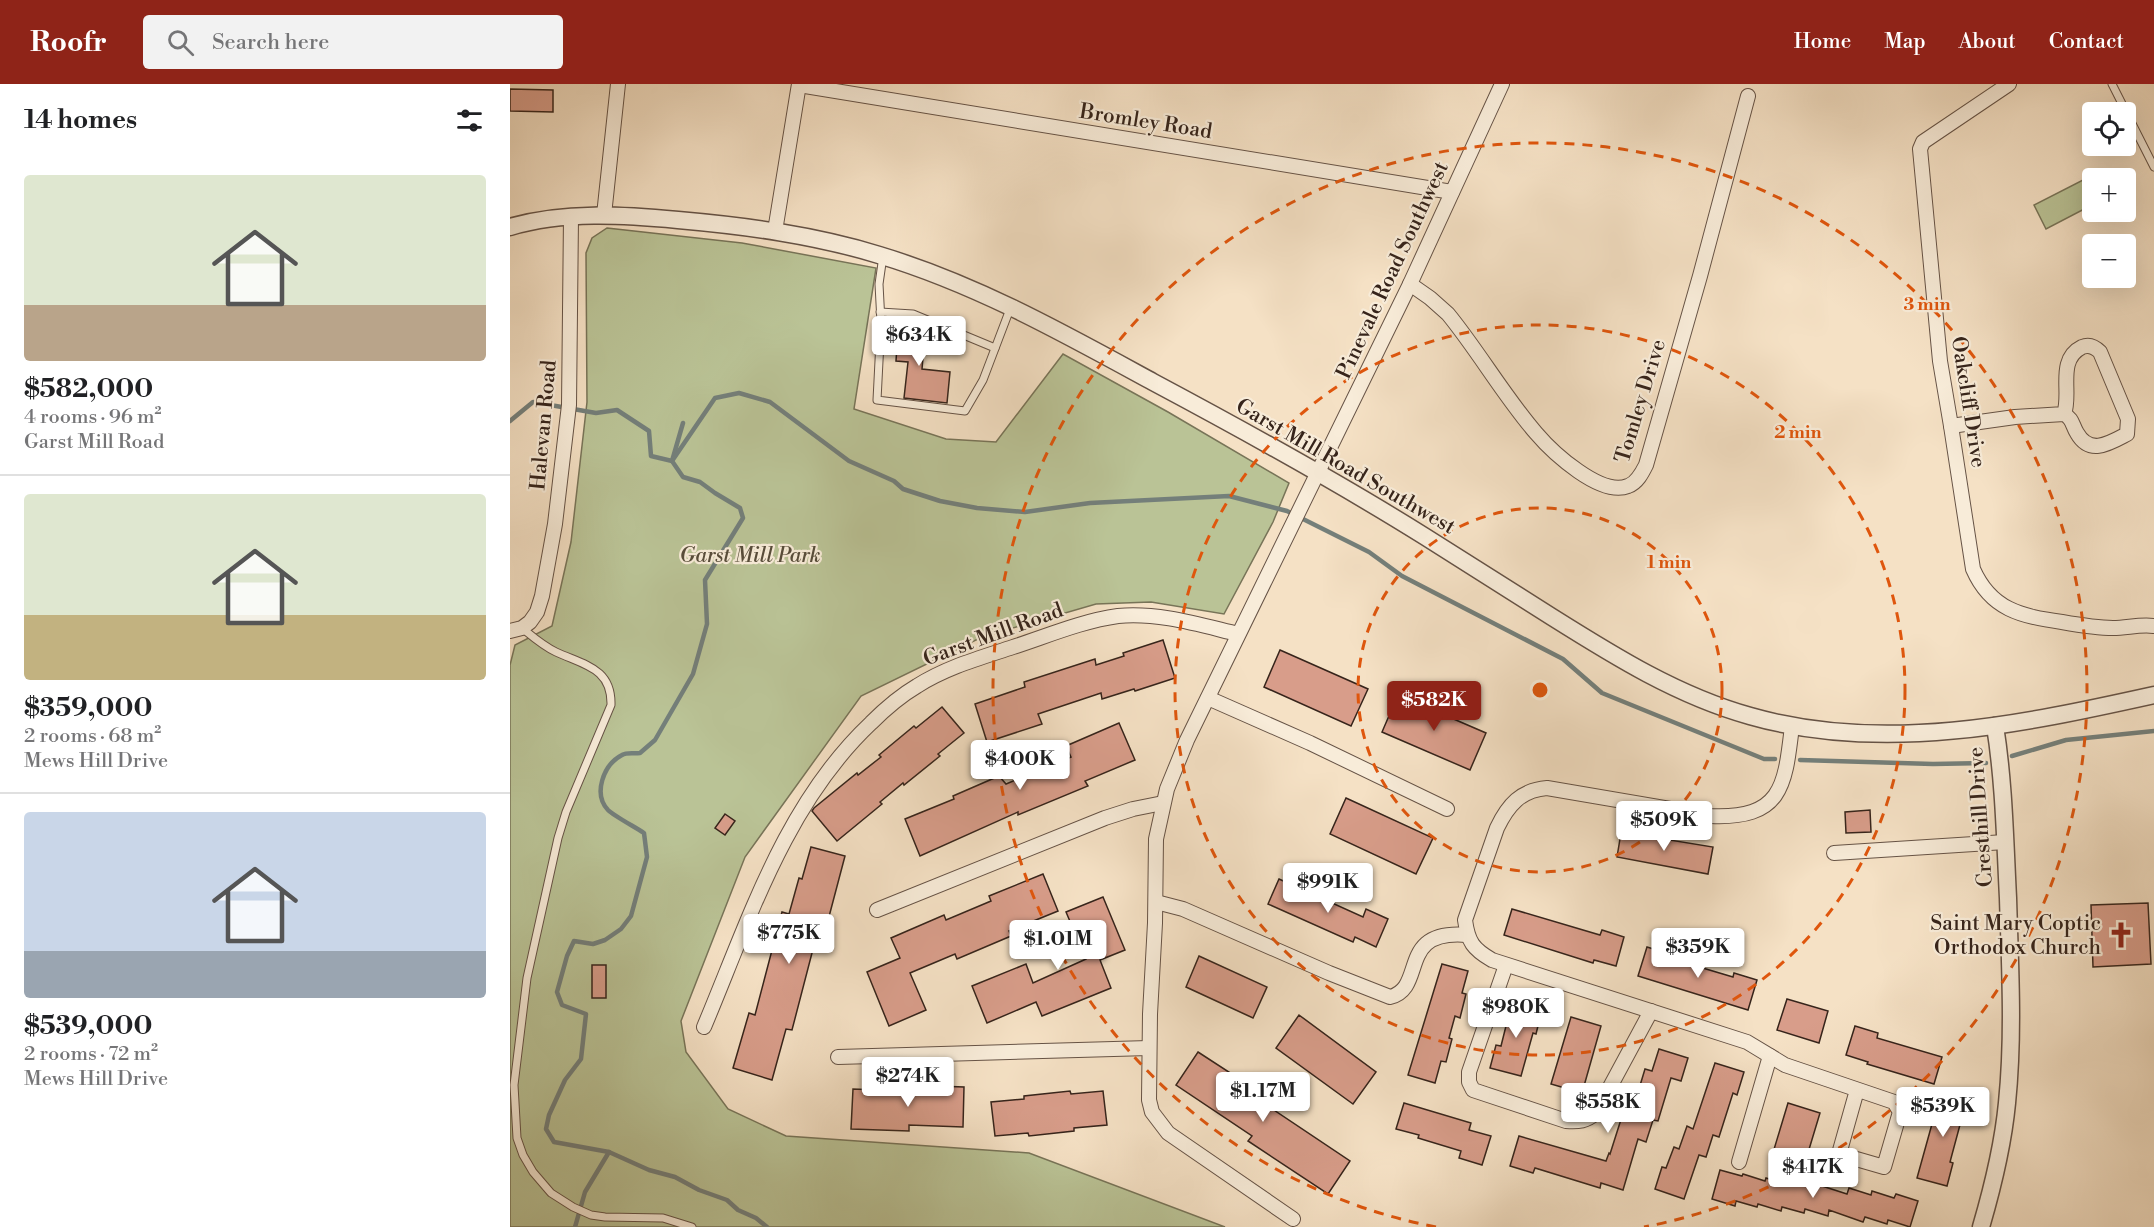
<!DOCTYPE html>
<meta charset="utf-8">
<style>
:root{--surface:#fff;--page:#f2f2f2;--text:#202124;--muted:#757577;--line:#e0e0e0;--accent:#8f2418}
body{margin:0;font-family:"Libre Bodoni",serif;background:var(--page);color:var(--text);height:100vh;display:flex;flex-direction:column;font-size:22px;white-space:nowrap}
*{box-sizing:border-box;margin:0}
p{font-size:20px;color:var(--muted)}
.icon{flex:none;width:33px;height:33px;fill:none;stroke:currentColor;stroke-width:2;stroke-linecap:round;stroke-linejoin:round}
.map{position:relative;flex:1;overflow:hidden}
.sheet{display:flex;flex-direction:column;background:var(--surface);width:510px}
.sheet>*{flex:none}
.controls{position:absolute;left:1572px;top:18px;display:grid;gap:12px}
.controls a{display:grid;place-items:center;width:54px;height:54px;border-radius:6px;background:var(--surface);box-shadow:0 6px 24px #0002;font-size:30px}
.price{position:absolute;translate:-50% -51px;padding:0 14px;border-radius:6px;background:#fff;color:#222;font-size:20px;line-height:39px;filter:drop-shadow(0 2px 3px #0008)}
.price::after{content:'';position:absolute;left:50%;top:36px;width:18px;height:14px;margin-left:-9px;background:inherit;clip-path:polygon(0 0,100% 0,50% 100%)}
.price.on{background:var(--accent);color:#fff}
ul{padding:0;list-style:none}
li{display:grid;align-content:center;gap:12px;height:318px;padding:0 24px}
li+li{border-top:2px solid var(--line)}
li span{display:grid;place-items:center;height:186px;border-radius:6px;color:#555}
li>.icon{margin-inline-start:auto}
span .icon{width:108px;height:108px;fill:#fffc;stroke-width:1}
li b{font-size:26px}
h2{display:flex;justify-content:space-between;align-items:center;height:72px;padding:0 24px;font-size:26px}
header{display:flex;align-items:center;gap:36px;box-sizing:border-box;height:84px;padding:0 30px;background:var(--accent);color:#fff}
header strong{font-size:28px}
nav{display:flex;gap:33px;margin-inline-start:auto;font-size:21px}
.search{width:420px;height:54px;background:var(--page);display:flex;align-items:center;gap:15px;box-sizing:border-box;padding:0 21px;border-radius:6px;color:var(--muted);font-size:22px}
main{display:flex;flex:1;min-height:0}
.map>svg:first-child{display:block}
</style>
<header>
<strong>Roofr</strong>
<div class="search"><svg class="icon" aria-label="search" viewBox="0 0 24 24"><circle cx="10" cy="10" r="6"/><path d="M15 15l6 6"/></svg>Search here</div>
<nav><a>Home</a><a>Map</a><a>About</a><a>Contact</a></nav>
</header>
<main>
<section class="sheet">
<h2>14 homes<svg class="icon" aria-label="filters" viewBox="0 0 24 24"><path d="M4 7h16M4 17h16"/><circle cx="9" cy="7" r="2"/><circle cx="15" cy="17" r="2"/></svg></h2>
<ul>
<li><span style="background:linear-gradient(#dfe7d0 70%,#b9a48a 0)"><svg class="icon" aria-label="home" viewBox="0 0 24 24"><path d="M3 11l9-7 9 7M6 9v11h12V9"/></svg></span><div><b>$582,000</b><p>4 rooms · 96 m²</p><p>Garst Mill Road</p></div></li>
<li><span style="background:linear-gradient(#dfe7d0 65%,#c2b280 0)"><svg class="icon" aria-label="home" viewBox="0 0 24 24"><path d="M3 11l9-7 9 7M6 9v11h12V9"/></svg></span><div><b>$359,000</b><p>2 rooms · 68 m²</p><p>Mews Hill Drive</p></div></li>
<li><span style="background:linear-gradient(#c9d6e8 75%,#9aa5b1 0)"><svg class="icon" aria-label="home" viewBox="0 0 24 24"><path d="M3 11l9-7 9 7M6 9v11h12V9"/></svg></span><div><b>$539,000</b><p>2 rooms · 72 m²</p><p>Mews Hill Drive</p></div></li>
</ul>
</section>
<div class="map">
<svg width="1644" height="1143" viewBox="0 0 1644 1143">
<rect width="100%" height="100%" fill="#f5e1c5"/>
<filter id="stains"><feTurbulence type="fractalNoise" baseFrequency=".00333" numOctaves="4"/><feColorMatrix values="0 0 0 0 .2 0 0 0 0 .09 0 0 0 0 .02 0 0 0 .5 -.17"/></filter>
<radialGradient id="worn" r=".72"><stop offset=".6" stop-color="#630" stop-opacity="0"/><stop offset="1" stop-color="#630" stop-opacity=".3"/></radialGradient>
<g fill="#bac396" stroke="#787458" stroke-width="1.5">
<polygon points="1573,96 1582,115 1582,121 1536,145 1524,121"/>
<polygon points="97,144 232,159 366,184 344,325 436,355 486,358 553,270 658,328 779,399 763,438 714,530 641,518 586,520 472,553 351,612 235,773 171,937 176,968 218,1025 276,1052 519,1069 715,1143 0,1143 0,581 5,561 42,542 61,458 77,318 76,169 82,154"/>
</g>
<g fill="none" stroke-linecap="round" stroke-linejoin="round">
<g stroke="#747f7a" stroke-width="4.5">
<polyline points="0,337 23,318 86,329 107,326 139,347 141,372 162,377 173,339"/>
<polyline points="1502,672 1556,656 1644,647"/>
<polyline points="1290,676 1423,680 1476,679"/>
<polyline points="65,1143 75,1108 99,1068"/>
<path d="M257,1143L246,1134L228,1126L217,1116L189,1106L165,1093L139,1086L99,1068L44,1058L36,1045L39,1031L55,996L71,975L76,930L52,921L47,908L57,872L64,857L83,860L95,856L111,845L121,832L137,773L134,749C125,743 104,732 98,726C83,710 93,681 112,671C117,668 124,670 130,669L145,656L183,590L197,540L195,496L233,434L230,424L205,409L190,398L173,393L162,377L205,314L229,309L260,318L339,377L384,397L393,405L430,417L467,424L515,428L580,419L719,412L777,427L859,468L892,492L1053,575L1092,609L1254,675H1265"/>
</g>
</g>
<g fill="#d89d8a" stroke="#36241b" stroke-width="1.5">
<polygon points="0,5 43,6 43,28 0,27"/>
<polygon points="386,238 410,240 409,261 414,262 412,285 440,288 437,319 394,314 398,278 386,277 387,262 384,261"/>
<polygon points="653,556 665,594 625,607 624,605 592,615 591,609 528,630 532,640 477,658 465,620 515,603 514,598 585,575 586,581 614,572 613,569"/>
<polygon points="770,566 858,605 841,642 754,603"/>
<polygon points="888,611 976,649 960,686 872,648"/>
<polygon points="432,623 454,649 428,670 430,672 394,701 393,699 370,718 372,720 327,757 302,727 304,724 347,689 348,691 371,673 369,671 404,642 406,644"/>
<polygon points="609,639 625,676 575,697 578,702 508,731 508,728 410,772 395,735 444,715 443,712 489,692 496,700 561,673 556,662"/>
<polygon points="836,714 923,754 906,790 820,750"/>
<polygon points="1360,726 1361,748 1336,749 1335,728"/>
<polygon points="215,730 225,737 215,751 205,744"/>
<polygon points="1112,743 1136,747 1135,752 1203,763 1198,790 1107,773"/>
<polygon points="301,763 335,772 316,844 309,842 282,946 276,945 262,996 223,984 239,929 245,931 272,828 279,830 289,794 292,795"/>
<polygon points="533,790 548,827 499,847 501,852 447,875 445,870 400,889 416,926 379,942 357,888 390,874 381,854 434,831 436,836 481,817 479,812"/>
<polygon points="769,795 853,833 856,825 878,835 866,863 845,853 843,858 758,820"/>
<polygon points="593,813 615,866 590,876 601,904 532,932 526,918 477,939 462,902 516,880 523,899 576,875 556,828"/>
<polygon points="1638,819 1641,880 1583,883 1581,821"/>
<polygon points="1002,825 1090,851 1092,846 1114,853 1106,882 1084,876 1083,879 994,851"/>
<polygon points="1137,863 1160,870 1159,874 1223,893 1224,889 1247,896 1238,926 1128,892"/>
<polygon points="689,872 757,903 743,934 676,903"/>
<polygon points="932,880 958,887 952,909 956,910 950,934 945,932 939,954 942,955 936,978 931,977 925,999 898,991"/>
<rect x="82" y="881" width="14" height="33"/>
<polygon points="1277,915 1318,927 1309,959 1267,946"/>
<polygon points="1002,918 1032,926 1026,950 1023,949 1011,992 980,984 986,961 991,962"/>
<polygon points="789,931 866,988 843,1020 766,964"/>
<polygon points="1061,933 1091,942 1072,1009 1041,1000"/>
<polygon points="1345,942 1368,949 1367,954 1432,973 1424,1000 1357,980 1358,978 1336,971"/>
<polygon points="1149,965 1178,974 1171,997 1161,994 1148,1037 1143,1036 1136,1058 1128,1055 1113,1106 1091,1099 1090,1104 1025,1084 1023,1089 1000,1082 1009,1052 1096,1077 1099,1069 1100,1070 1114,1026 1122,1028 1135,985 1142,987"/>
<polygon points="688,968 768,1020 764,1026 840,1077 818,1110 738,1057 742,1052 666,1001"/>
<polygon points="1205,979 1234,988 1227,1011 1223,1009 1209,1053 1203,1051 1196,1073 1189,1071 1174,1115 1145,1105 1152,1083 1156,1084 1164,1063 1169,1065 1177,1042 1183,1045"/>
<polygon points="397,1001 454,1003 453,1043 399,1041 399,1047 341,1045 343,1005 396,1007"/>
<polygon points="1432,1004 1458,1011 1440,1078 1443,1079 1437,1102 1407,1094"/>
<polygon points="560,1007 561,1010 593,1007 597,1041 564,1044 564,1047 519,1052 518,1049 485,1052 481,1018 514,1015 514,1012"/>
<polygon points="894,1019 961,1039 959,1046 981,1052 972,1081 949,1074 951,1067 908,1054 909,1051 886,1045"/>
<polygon points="1278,1019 1310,1029 1294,1082 1262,1072"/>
<polygon points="1210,1086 1232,1092 1233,1090 1255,1097 1256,1094 1278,1101 1281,1092 1337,1110 1339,1104 1361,1111 1362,1107 1384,1114 1386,1110 1408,1117 1400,1143 1378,1136 1377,1140 1355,1133 1353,1138 1319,1126 1318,1132 1295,1125 1294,1129 1272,1123 1271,1127 1248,1120 1247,1123 1226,1117 1225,1122 1202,1115"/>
</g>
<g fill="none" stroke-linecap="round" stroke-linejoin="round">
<g stroke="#665346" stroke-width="9">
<g id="service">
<polyline points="1602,0 1644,83"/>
<polyline points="373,172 369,200 371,238 367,316 455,327 473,296 500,225"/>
<polyline points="370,228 403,230 485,264"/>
<path d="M12,544C23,553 33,562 46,568C74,581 102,584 101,621L56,728L48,754L17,894L4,1001L7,1054L13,1071L23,1088L41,1109L63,1123L81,1131L95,1133L153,1134L182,1143"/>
</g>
</g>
<g stroke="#665346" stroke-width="16">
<g id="minor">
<path d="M1499,0L1413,58L1410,65L1430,277L1441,342L1463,485C1481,526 1511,532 1552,538C1569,541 1586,544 1603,544C1617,544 1630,540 1644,542"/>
<polyline points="289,1 942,108"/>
<polyline points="94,131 108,0"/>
<polyline points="265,147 289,0"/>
<path d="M900,200L920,214L938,230C969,268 994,312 1026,349C1043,369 1091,413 1118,402C1127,399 1132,389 1136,381L1190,192L1238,12"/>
<path d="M1441,342L1505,333L1554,330C1562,309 1546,276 1572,263C1579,260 1585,263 1590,268L1618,335L1617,350C1600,359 1580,372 1567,349C1562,341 1563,335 1554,330"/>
<polyline points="0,547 12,544 20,538 27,528 32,512 45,440 59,321 61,133"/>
<polyline points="698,614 800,659 937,725"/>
<path d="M1282,642C1275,701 1273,735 1201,732L1037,704C1011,706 998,721 987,744L955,836C958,858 963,865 982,876L1237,958L1275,981L1384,1018L1390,1028L1374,1083L1329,1070L1347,1006"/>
<polyline points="1324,769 1495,758"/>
<path d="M646,818L673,825L819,889L880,913C917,904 886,845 957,851"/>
<polyline points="367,826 595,734 623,725 653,719"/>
<path d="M996,881L959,988V998L963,1006L1056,1037C1069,1038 1076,1037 1086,1029L1141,927"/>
<path d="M194,943C239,836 275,720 361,639C375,625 390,612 407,602C437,583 470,574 503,563C537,552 572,537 608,532C648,528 690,541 728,550"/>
<polyline points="328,973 639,964"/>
<polyline points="1229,1078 1260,972"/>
<polyline points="783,1135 658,1049 642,1028 639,1016 640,930 645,839 646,755 657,705 677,656 900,200 992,0"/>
</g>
</g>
<g stroke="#665346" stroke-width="19">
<g id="tertiary">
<path d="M0,143C54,127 113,131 168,136C236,142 304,151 369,171C466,200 555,250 643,298C735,347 826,397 914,452C956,479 999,506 1042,533C1104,572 1168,612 1240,632C1373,670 1513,640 1644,611"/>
<path d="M1471,1143C1483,1102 1493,1061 1497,1019C1504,951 1500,882 1498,814C1495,756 1494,698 1485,642"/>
</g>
</g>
<use href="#service" stroke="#f8ecd9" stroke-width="7"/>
<use href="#minor" stroke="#f8ecd9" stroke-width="14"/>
<use href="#tertiary" stroke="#f8ecd9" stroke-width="16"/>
</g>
<g fill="none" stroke="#df560d" stroke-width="3" stroke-dasharray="10 8">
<circle cx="1030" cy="606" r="182"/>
<circle cx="1030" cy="606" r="365"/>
<path d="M926 1143A547 547 0 1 1 1134 1143"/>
</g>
<defs>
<g id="church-bare" transform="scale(2.07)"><path d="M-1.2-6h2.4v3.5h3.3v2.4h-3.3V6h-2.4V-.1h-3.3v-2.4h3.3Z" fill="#8f2418" stroke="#f8ecd9" stroke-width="2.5" paint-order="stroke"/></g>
</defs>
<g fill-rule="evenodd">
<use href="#church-bare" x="1611" y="851"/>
</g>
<g text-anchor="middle" stroke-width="4.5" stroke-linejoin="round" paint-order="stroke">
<g font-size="21" fill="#36241b" stroke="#f8ecd9">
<text transform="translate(636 37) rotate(9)" y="7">Bromley Road</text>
<text transform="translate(882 186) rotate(-65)" y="7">Pinevale Road Southwest</text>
<text transform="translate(1130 317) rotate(-73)" y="7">Tomley Drive</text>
<text transform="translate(1459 318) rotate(81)" y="7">Oakcliff Drive</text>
<text transform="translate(33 341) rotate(-85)" y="7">Halevan Road</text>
<text transform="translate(836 382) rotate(30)" y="7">Garst Mill Road Southwest</text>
<text transform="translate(483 550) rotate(-20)" y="7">Garst Mill Road</text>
<text transform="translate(1470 733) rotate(-94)" y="7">Cresthill Drive</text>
</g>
<g font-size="21" font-style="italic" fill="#574c3a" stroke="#f8ecd9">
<text x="240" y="478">Garst Mill Park</text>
</g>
<g font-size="21" fill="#36241b" stroke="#f8ecd9" text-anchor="end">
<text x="1591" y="846">Saint Mary Coptic<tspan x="1591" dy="24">Orthodox Church</tspan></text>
</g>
</g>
<circle cx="1030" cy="606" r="9" fill="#df560d" stroke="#f8ecd9" stroke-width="3"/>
<g font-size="18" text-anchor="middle" font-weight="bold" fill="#df560d" stroke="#f8ecd9" stroke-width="4.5" stroke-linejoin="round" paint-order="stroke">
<text x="1417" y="226">3 min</text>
<text x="1288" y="354">2 min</text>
<text x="1159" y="484">1 min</text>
</g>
<rect width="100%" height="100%" filter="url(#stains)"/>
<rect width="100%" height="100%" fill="url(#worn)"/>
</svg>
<div class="controls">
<a><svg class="icon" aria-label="locate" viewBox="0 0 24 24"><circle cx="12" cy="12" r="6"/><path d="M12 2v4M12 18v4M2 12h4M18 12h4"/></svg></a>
<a>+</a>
<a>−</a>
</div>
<b class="price" style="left:409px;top:283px">$634K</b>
<b class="price on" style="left:924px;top:648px">$582K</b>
<b class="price" style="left:510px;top:707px">$400K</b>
<b class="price" style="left:1154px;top:768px">$509K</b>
<b class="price" style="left:818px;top:830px">$991K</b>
<b class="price" style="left:279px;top:881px">$775K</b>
<b class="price" style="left:548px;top:887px">$1.01M</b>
<b class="price" style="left:1188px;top:895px">$359K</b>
<b class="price" style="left:1006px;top:955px">$980K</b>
<b class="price" style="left:398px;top:1024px">$274K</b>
<b class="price" style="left:753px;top:1039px">$1.17M</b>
<b class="price" style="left:1098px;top:1050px">$558K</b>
<b class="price" style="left:1433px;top:1054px">$539K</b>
<b class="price" style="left:1303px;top:1115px">$417K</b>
</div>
</main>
